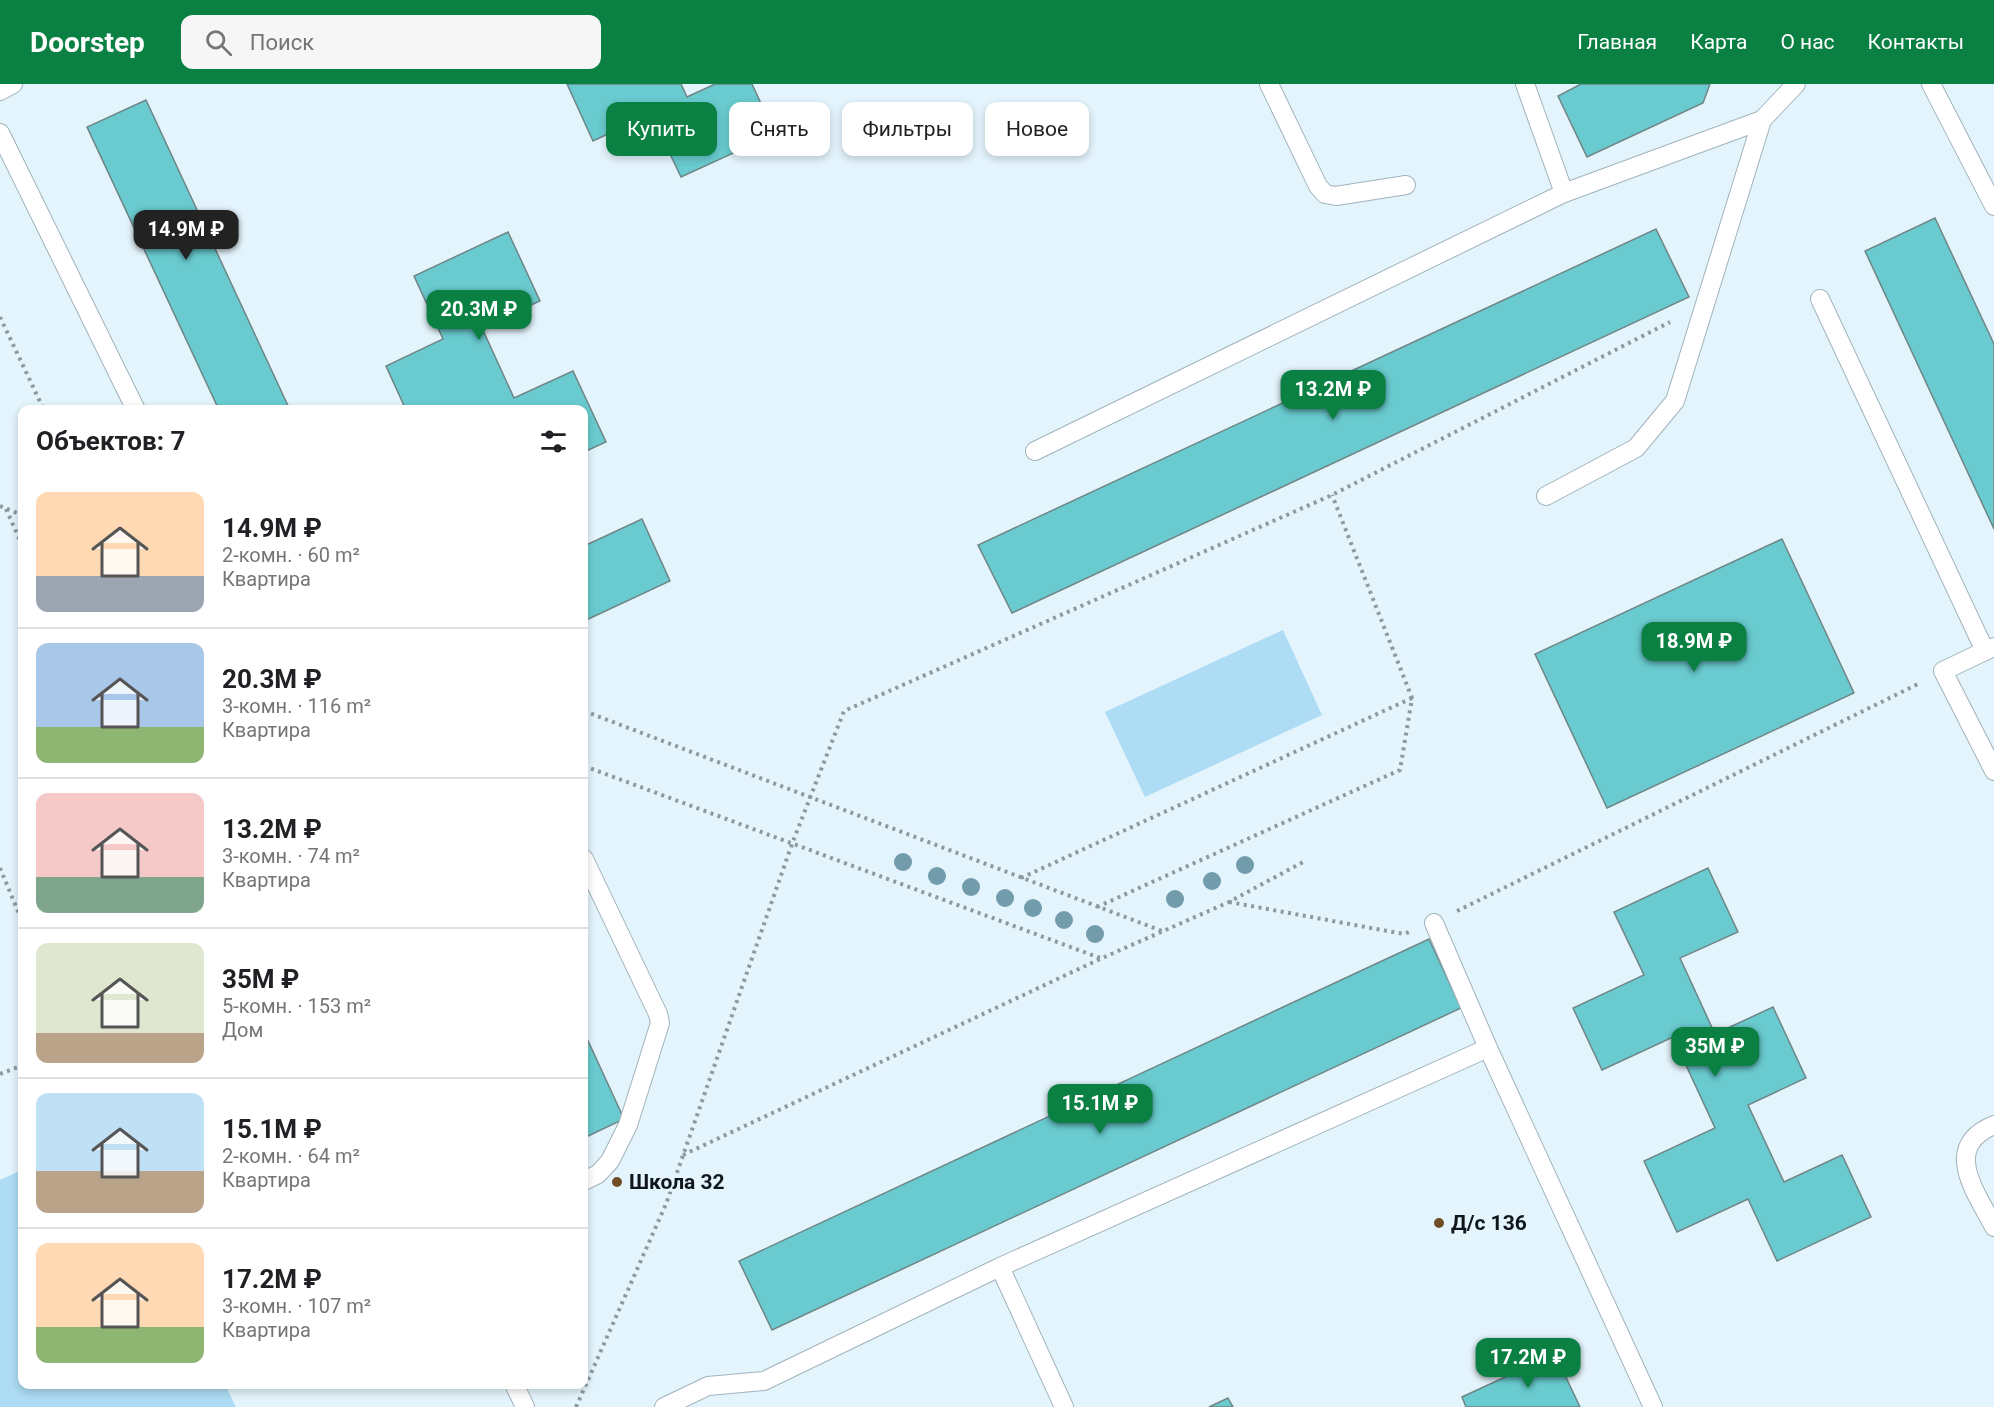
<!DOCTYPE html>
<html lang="ru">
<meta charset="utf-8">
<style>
:root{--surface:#fff;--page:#f6f6f6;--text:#202124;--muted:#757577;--line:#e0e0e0;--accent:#0b8043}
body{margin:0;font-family:Roboto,sans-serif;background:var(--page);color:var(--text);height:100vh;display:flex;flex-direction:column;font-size:22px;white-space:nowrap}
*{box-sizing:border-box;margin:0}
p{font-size:20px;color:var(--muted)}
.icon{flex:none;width:33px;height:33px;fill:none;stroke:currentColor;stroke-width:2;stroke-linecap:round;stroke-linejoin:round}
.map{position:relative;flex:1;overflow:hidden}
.drawer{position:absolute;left:18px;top:321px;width:570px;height:984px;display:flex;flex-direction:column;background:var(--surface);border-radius:12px;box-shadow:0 3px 9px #0003}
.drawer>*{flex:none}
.banner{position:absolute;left:606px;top:18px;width:570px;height:54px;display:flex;gap:12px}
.price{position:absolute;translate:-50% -51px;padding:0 14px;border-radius:12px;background:var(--accent);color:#fff;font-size:20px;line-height:39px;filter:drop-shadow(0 2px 3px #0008)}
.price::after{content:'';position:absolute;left:50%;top:36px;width:18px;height:14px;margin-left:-9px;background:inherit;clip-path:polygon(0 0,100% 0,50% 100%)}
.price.on{background:#222;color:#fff}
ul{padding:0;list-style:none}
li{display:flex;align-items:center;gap:18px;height:150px;padding:0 18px}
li+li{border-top:2px solid var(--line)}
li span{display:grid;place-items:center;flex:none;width:168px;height:120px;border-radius:12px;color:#555}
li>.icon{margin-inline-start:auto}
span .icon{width:72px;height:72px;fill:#fffc;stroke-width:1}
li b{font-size:26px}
h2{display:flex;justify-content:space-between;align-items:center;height:72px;padding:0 18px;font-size:26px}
.chip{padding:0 21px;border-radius:12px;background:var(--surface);box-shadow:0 3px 9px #0003;font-size:21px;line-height:54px}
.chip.on{background:var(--accent);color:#fff}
header{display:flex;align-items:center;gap:36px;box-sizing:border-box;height:84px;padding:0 30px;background:var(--accent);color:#fff}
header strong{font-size:28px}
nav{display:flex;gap:33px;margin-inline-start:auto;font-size:21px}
.search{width:420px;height:54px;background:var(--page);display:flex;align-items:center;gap:15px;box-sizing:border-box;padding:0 21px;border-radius:12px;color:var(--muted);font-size:22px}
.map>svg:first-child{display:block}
</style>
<header>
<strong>Doorstep</strong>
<div class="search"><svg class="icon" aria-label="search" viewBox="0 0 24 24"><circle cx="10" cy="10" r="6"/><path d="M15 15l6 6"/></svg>Поиск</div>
<nav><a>Главная</a><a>Карта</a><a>О нас</a><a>Контакты</a></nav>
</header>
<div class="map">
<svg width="1994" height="1323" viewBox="0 0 1994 1323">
<rect width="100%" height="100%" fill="#e4f4fc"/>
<g fill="#addcf4">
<polygon points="1283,546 1322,631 1145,713 1105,628"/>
<polygon points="22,1086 22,1300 225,1301 236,1323 0,1323 0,1096"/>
</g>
<g fill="#69cbcf" stroke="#6f8586" stroke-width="1.5">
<polygon points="567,0 681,0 687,13 715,0 752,0 775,50 681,93 651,30 593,57"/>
<polygon points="1581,0 1710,0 1703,19 1587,73 1558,12"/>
<polygon points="146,16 290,326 219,326 87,43"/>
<polygon points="1935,134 1994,260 1994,445 1865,167"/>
<polygon points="1656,145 1689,213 1012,529 978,461"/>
<polygon points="508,148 540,217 482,244 514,314 573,287 606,358 584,368 584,326 406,326 386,282 443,255 414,192"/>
<polygon points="642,435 670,497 584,537 584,462"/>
<polygon points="1782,455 1854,609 1607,724 1535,570"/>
<polygon points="1708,784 1738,848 1680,874 1715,950 1773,923 1806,994 1748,1021 1784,1098 1842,1071 1871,1133 1777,1177 1748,1115 1677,1148 1644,1077 1715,1044 1673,953 1602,986 1573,924 1644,891 1614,828"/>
<polygon points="1429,855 1461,924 772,1246 739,1177"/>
<polygon points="584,948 624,1035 584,1054"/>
<polygon points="1555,1270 1580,1323 1466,1323 1462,1313"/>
<polygon points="1228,1314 1233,1323 1209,1323"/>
</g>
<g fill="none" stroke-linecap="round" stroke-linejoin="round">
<g stroke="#a0b3bd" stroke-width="20">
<g id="service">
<polyline points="1269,0 1318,102 1325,110 1336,112 1406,101"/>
<polyline points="1525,0 1564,109"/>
<polyline points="1931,0 1994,122"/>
<polyline points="0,7 13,0"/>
<polyline points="0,49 136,326"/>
<polyline points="1820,215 1985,567 1994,563"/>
<polyline points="1035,367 1564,109 1762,36 1796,0"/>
<polyline points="1546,412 1636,364 1675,317 1762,36"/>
<polyline points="1985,567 1943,587 1994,687"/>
<polyline points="584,775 658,930 660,939 628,1041 610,1077 598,1090 584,1097"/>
<polyline points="1434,839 1488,964 1653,1323"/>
<path d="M1994,1041C1941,1063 1976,1108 1994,1143"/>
<polyline points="1000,1183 1064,1323"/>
<polyline points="514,1300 525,1323"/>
<polyline points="664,1323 708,1302 764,1297 1000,1183 1488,964"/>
</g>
</g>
<g stroke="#8d999f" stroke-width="4" stroke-dasharray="3 4.5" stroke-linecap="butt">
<polyline points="0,233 44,326"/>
<polyline points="0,422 22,431"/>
<polyline points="6,425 22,461"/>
<polyline points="584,627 1162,847"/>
<polyline points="584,682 1100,874"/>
<polyline points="0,784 22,837"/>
<polyline points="1021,794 1412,614"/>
<polyline points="1229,818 1404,850 1409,848"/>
<polyline points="1097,823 1400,686 1412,614 1332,411"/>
<polyline points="1457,827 1918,600"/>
<polyline points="0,990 18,983 22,978"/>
<polyline points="683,1071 1100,875 1229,818 1305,777"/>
<polyline points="576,1323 666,1120 792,760 844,627 1332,411 1670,238"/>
</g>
<use href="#service" stroke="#fff" stroke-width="18"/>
</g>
<g fill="#729bac">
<circle cx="903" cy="778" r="9"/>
<circle cx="1245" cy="781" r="9"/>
<circle cx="937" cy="792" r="9"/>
<circle cx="1212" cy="797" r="9"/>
<circle cx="971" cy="803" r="9"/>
<circle cx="1005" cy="814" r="9"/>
<circle cx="1175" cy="815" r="9"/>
<circle cx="1033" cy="824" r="9"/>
<circle cx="1064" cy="836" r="9"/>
<circle cx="1095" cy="850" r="9"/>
</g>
<g fill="#6f4e25" stroke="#e4f4fc" stroke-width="2">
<circle cx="617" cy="1098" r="6"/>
<circle cx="1439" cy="1139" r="6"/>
</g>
<g text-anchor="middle" stroke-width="6" stroke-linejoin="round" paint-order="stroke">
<g font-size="21" font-weight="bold" fill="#0f161a" stroke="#e4f4fc" text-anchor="start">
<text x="629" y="1105">Школа 32</text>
<text x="1451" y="1146">Д/с 136</text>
</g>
</g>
</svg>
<b class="price on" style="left:186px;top:177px">14.9M ₽</b>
<b class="price" style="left:479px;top:257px">20.3M ₽</b>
<b class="price" style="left:1333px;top:337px">13.2M ₽</b>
<b class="price" style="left:1694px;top:589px">18.9M ₽</b>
<b class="price" style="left:1715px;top:994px">35M ₽</b>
<b class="price" style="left:1100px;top:1051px">15.1M ₽</b>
<b class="price" style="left:1528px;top:1305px">17.2M ₽</b>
<div class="banner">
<a class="chip on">Купить</a>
<a class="chip">Снять</a>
<a class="chip">Фильтры</a>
<a class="chip">Новое</a>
</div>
<section class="drawer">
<h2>Объектов: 7<svg class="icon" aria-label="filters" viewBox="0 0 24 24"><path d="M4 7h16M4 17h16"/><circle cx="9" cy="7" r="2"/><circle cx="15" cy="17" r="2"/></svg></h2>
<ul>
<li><span style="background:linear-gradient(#ffd9b3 70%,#9aa5b1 0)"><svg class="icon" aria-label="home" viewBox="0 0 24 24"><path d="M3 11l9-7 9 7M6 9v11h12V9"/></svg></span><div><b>14.9M ₽</b><p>2-комн. · 60 m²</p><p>Квартира</p></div></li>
<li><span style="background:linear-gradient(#a9c7e8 70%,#8fb573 0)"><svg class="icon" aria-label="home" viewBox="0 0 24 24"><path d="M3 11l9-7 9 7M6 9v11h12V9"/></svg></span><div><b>20.3M ₽</b><p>3-комн. · 116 m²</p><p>Квартира</p></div></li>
<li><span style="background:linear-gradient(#f6c9c9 70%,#7fa58c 0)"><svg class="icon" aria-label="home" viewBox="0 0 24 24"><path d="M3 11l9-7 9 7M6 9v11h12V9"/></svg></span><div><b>13.2M ₽</b><p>3-комн. · 74 m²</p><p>Квартира</p></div></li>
<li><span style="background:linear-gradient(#dfe7d0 75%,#b9a48a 0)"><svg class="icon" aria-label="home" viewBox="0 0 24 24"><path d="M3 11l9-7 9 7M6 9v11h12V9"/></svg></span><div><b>35M ₽</b><p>5-комн. · 153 m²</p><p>Дом</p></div></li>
<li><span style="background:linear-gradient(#bfe0f5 65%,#b9a48a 0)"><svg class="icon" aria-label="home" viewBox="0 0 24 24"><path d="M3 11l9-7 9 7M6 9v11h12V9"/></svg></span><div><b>15.1M ₽</b><p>2-комн. · 64 m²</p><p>Квартира</p></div></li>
<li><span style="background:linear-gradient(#ffd9b3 70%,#8fb573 0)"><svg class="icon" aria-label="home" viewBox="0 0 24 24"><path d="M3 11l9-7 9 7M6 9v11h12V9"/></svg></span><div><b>17.2M ₽</b><p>3-комн. · 107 m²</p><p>Квартира</p></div></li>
</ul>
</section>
</div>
